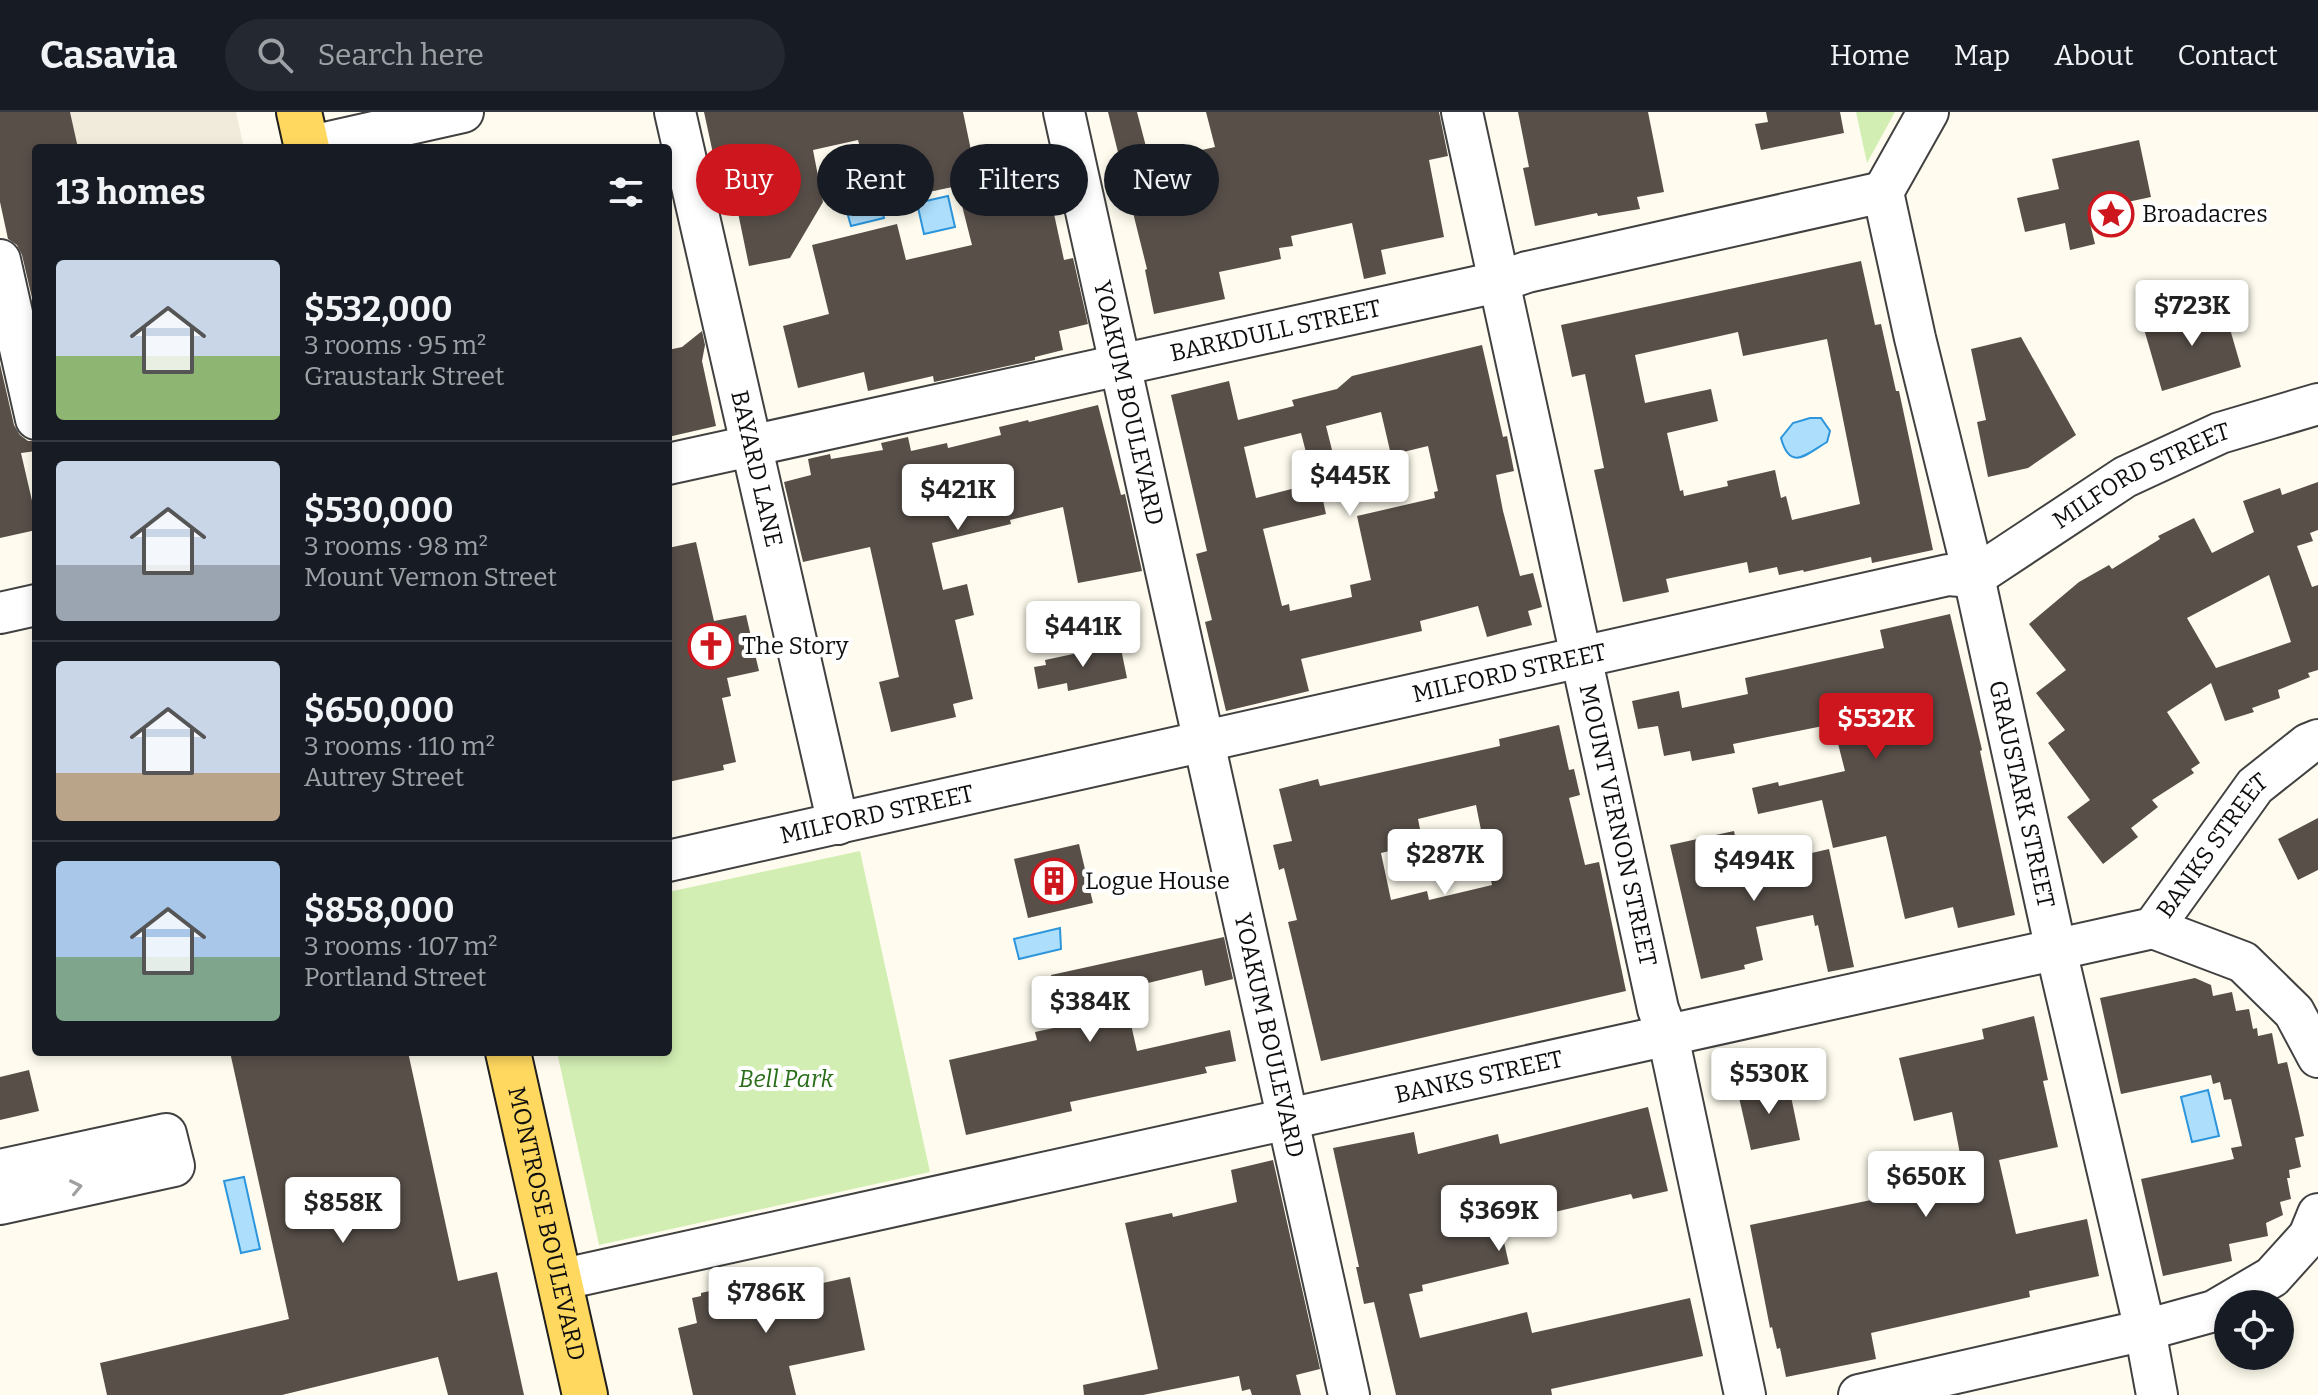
<!DOCTYPE html>
<meta charset="utf-8">
<style>
:root{--surface:#171b24;--page:#242831;--text:#f1f3f6;--muted:#9ea1a6;--line:#363941;--accent:#ce161e}
body{margin:0;font-family:Bitter,serif;background:var(--page);color:var(--text);height:100vh;display:flex;flex-direction:column;font-size:30px;white-space:nowrap}
*{box-sizing:border-box;margin:0}
p{font-size:26px;color:var(--muted)}
.icon{flex:none;width:44px;height:44px;fill:none;stroke:currentColor;stroke-width:2;stroke-linecap:round;stroke-linejoin:round}
.map{position:relative;flex:1;overflow:hidden}
.drawer{position:absolute;left:32px;top:32px;width:640px;height:912px;display:flex;flex-direction:column;background:var(--surface);border-radius:8px;box-shadow:0 4px 12px #0003}
.drawer>*{flex:none}
.hud{position:absolute;left:696px;top:32px;width:760px;height:72px;display:flex;gap:16px}
.controls{position:absolute;left:2214px;top:1178px;display:grid;gap:16px}
.controls a{display:grid;place-items:center;width:80px;height:80px;border-radius:50%;background:var(--surface);box-shadow:0 4px 12px #0003;font-size:40px}
.price{position:absolute;translate:-50% -68px;padding:0 18px;border-radius:8px;background:#fff;color:#222;font-size:26px;line-height:52px;filter:drop-shadow(0 2px 4px #0008)}
.price::after{content:'';position:absolute;left:50%;top:48px;width:24px;height:18px;margin-left:-12px;background:inherit;clip-path:polygon(0 0,100% 0,50% 100%)}
.price.on{background:var(--accent);color:#fff}
ul{padding:0;list-style:none}
li{display:flex;align-items:center;gap:24px;height:200px;padding:0 24px}
li+li{border-top:2px solid var(--line)}
li span{display:grid;place-items:center;flex:none;width:224px;height:160px;border-radius:8px;color:#555}
li>.icon{margin-inline-start:auto}
span .icon{width:96px;height:96px;fill:#fffc;stroke-width:1}
li b{font-size:34px}
h2{display:flex;justify-content:space-between;align-items:center;height:96px;padding:0 24px;font-size:34px}
.chip{padding:0 28px;border-radius:36px;background:var(--surface);box-shadow:0 4px 12px #0003;font-size:28px;line-height:72px}
.chip.on{background:var(--accent);color:#fff}
header{display:flex;align-items:center;gap:48px;box-sizing:border-box;height:112px;padding:0 40px;background:var(--surface);border-bottom:2px solid var(--line)}
header strong{font-size:38px}
nav{display:flex;gap:44px;margin-inline-start:auto;font-size:28px}
.search{width:560px;height:72px;background:var(--page);display:flex;align-items:center;gap:20px;box-sizing:border-box;padding:0 28px;border-radius:44px;color:var(--muted);font-size:30px}
.map>svg:first-child{display:block}
</style>
<header>
<strong>Casavia</strong>
<div class="search"><svg class="icon" aria-label="search" viewBox="0 0 24 24"><circle cx="10" cy="10" r="6"/><path d="M15 15l6 6"/></svg>Search here</div>
<nav><a>Home</a><a>Map</a><a>About</a><a>Contact</a></nav>
</header>
<div class="map">
<svg width="2318" height="1283" viewBox="0 0 2318 1283">
<rect width="100%" height="100%" fill="#fffcef"/>
<g fill="#d2eeb3">
<polygon points="1856,0 1895,0 1867,51"/>
<polygon points="860,739 930,1060 599,1133 557,940 668,940 668,780"/>
</g>
<polygon fill="#f1ebdc" points="70,0 236,0 244,36 78,36"/>
<g fill="#addffd" stroke="#2c95dc" stroke-width="2">
<polygon points="876,73 884,106 851,114 845,93 857,90 855,79"/>
<polygon points="948,84 955,115 924,122 917,91"/>
<path d="M1810,306H1821L1830,319L1827,330C1807,342 1790,360 1781,326L1793,311Z"/>
<polygon points="1060,816 1061,837 1019,847 1014,827"/>
<polygon points="2208,978 2219,1024 2192,1030 2181,985"/>
<polygon points="244,1065 260,1137 241,1141 224,1069"/>
</g>
<g fill="#584f49" fill-rule="evenodd">
<polygon points="0,0 70,0 78,36 36,36 36,203 22,143 17,133 8,127 0,90"/>
<polygon points="704,0 963,0 977,67 1043,51 1064,148 1073,146 1088,212 1059,219 1063,238 1035,245 1035,248 934,270 933,264 868,279 864,260 798,276 783,214 829,202 812,133 897,112 906,148 972,133 957,74 887,89 880,57 866,60 858,28 813,38 823,90 790,146 749,154 729,57 717,60"/>
<polygon points="1108,0 1137,0 1150,50 1215,35 1206,0 1439,0 1448,44 1429,48 1444,125 1381,138 1386,162 1364,167 1352,111 1291,124 1293,134 1279,136 1281,147 1219,160 1225,187 1154,202 1145,158 1147,157"/>
<polygon points="1518,0 1648,0 1664,80 1637,85 1640,97 1598,104 1597,101 1535,114 1523,56 1529,55"/>
<polygon points="1766,0 1840,0 1844,21 1761,38 1755,12 1768,10"/>
<polygon points="2139,28 2151,85 2104,95 2105,99 2088,103 2095,132 2070,138 2065,111 2025,120 2017,86 2059,77 2052,47"/>
<path d="M1861,149L1875,213L1881,212L1896,279H1899L1933,438L1872,451L1871,445L1804,460L1803,458L1779,463L1777,455L1749,461L1747,450L1666,467L1669,480L1623,490L1594,358L1604,356L1585,262L1572,265L1561,213ZM1738,220L1743,244L1827,227L1860,392L1792,408L1786,384L1781,386L1775,358L1727,369L1728,374L1684,384L1683,378L1680,379L1667,321L1718,309L1711,277L1645,291L1635,243Z"/>
<polygon points="2223,193 2241,255 2162,279 2144,217"/>
<polygon points="702,219 705,233 702,249 716,314 668,325 668,238 682,235"/>
<polygon points="2021,225 2076,323 2028,356 1988,365 1977,310 1986,308 1971,237"/>
<path d="M1482,233L1503,325L1507,324L1514,359L1496,363L1503,399L1520,464L1533,461L1542,495L1528,499L1532,513L1487,525L1478,494L1420,509L1422,519L1301,547L1309,579L1226,599L1205,510L1212,508L1196,442L1207,439L1171,283L1229,269L1238,308L1294,294L1292,288L1337,277L1352,264ZM1381,300L1391,343L1428,334L1438,379L1434,380L1435,386L1357,404L1371,468L1350,473L1352,485L1290,499L1289,492L1282,494L1263,417L1326,402L1319,370L1256,386L1244,335L1301,321L1308,348L1333,342L1326,314Z"/>
<polygon points="0,252 14,313 20,323 28,329 36,329 36,339 21,341 36,406 36,418 0,426"/>
<polygon points="1098,293 1121,383 1125,382 1142,459 1078,471 1063,395 1010,408 1011,412 932,431 943,478 967,472 974,503 955,508 973,587 953,592 956,605 891,620 879,570 899,565 870,435 803,450 784,370 811,363 808,347 830,342 831,347 883,338 881,331 908,325 911,339 947,331 948,336 1001,323 999,315 1028,308 1029,310"/>
<path d="M2318,370V418L2310,421L2313,429L2297,434L2312,475L2318,473V558L2308,561L2310,565L2278,578L2280,586L2252,596L2254,600L2225,609L2211,571L2167,600L2200,651L2191,657L2194,661L2152,688L2158,695L2131,716L2138,725L2103,752L2067,705L2090,688L2048,631L2065,618L2036,581L2066,558L2029,512L2079,470L2109,453L2112,457L2160,427L2158,424L2194,406L2212,441L2254,420L2243,389L2280,376L2282,383ZM2269,463L2291,530L2216,556L2187,506Z"/>
<polygon points="696,430 714,509 746,503 759,559 727,566 731,584 722,586 736,650 723,653 724,658 668,670 668,436"/>
<polygon points="1950,502 1982,638 1980,639 2015,803 1958,816 1953,795 1905,807 1886,724 1833,736 1822,688 1758,702 1752,676 1778,670 1779,674 1845,659 1833,612 1733,632 1735,641 1692,649 1690,639 1664,644 1658,614 1638,617 1632,589 1679,579 1682,596 1748,582 1745,566 1884,536 1880,518"/>
<polygon points="1120,532 1127,566 1068,579 1067,571 1038,577 1034,555 1046,553 1045,548"/>
<path d="M1559,613L1569,658L1574,657L1580,683L1569,686L1585,753L1599,750L1626,879L1321,949L1288,810L1297,808L1284,756L1279,758L1273,733L1292,729L1279,677L1318,667L1320,674L1500,634L1499,627ZM1476,693L1492,773L1429,788L1427,779L1391,788L1381,741L1402,736L1400,726L1421,722L1418,707Z"/>
<polygon points="2318,706 2318,758 2298,768 2278,727"/>
<polygon points="1734,719 1742,757 1829,737 1854,855 1828,860 1818,813 1815,814 1813,803 1756,815 1763,848 1744,853 1745,857 1701,867 1670,733"/>
<polygon points="1079,732 1093,791 1028,806 1014,747"/>
<polygon points="1224,825 1233,867 1205,874 1202,858 1123,877 1137,939 1230,918 1236,949 1205,955 1207,961 1070,990 1072,999 966,1023 949,948 1037,928 1035,920 1063,914 1051,863"/>
<polygon points="2195,866 2211,873 2213,884 2232,880 2236,899 2249,897 2253,917 2257,916 2258,924 2272,921 2278,952 2287,950 2299,1001 2304,1024 2295,1026 2301,1055 2289,1058 2290,1066 2287,1066 2291,1087 2280,1090 2283,1103 2266,1111 2268,1124 2229,1132 2232,1149 2163,1164 2141,1067 2234,1047 2231,1036 2242,1034 2231,987 2224,988 2220,970 2213,972 2211,963 2121,982 2100,886"/>
<polygon points="2034,904 2048,968 2043,969 2058,1035 1999,1048 2016,1122 2087,1107 2099,1164 2029,1179 2030,1185 1871,1221 1876,1247 1786,1265 1780,1236 1777,1237 1772,1215 1770,1216 1750,1113 1876,1087 1875,1083 1964,1063 1952,1000 1914,1009 1899,946 1984,927 1982,917"/>
<polygon points="230,940 408,940 458,1169 497,1160 524,1283 448,1283 438,1245 282,1283 107,1283 100,1251 289,1207"/>
<polygon points="29,958 39,999 0,1008 0,965"/>
<polygon points="1788,970 1800,1028 1751,1038 1738,981"/>
<polygon points="1648,995 1668,1079 1633,1087 1631,1082 1500,1113 1509,1152 1422,1173 1423,1179 1409,1182 1420,1226 1527,1200 1532,1221 1690,1186 1703,1244 1551,1277 1552,1283 1396,1283 1374,1190 1364,1192 1356,1155 1359,1155 1333,1036 1414,1020 1418,1042 1498,1022 1500,1032"/>
<polygon points="1273,1048 1320,1257 1296,1263 1301,1283 1252,1283 1250,1277 1242,1279 1239,1264 1143,1283 1084,1283 1083,1273 1158,1257 1125,1111 1172,1101 1173,1105 1237,1090 1231,1058"/>
<polygon points="769,1162 773,1182 850,1165 865,1238 789,1254 796,1283 693,1283 678,1216 697,1211 692,1186 701,1184 701,1181 727,1175 726,1171"/>
</g>
<g fill="none" stroke-linecap="round" stroke-linejoin="round">
<g stroke="#414141" stroke-width="44">
<g id="minor">
<path id="s1" d="M675,0L838,712"/>
<path id="s2" d="M1064,0L1349,1283"/>
<path id="s3" d="M1462,0L1658,897L1668,924L1745,1283"/>
<polyline points="307,35 463,0"/>
<path id="s4" d="M1883,80L1915,226L1974,465L2056,838L2145,1218L2157,1283"/>
<polyline points="1883,80 1928,0"/>
<polyline points="0,148 36,307"/>
<path id="s5" d="M668,352L1498,170L1527,160L1883,80"/>
<polyline points="0,501 36,493"/>
<path id="s6" d="M668,749L1948,463L1974,465L2125,365L2220,321L2318,292"/>
<polyline points="2153,816 2243,850 2294,900 2318,945"/>
<polyline points="0,1058 166,1022 174,1054 0,1092"/>
<path id="s7" d="M559,1168L2153,816L2255,674L2308,632L2318,628"/>
<polyline points="1859,1283 2145,1218 2214,1199 2272,1165 2309,1124 2318,1102"/>
</g>
</g>
<g stroke="#1f1f1f" stroke-width="48">
<g id="major">
<polyline points="299,0 307,36"/>
<path id="s8" d="M508,940L585,1283"/>
</g>
</g>
<use href="#minor" stroke="#fff" stroke-width="40"/>
<use href="#major" stroke="#ffd85f" stroke-width="44"/>
</g>
<defs><path id="oneway-chevron" d="M-2-3.5L2.5 0L-2 3.5" fill="none" stroke-width="1.6" stroke-linecap="round" stroke-linejoin="round" transform="scale(2)"/></defs>
<use stroke="#9f9f9f" href="#oneway-chevron" transform="translate(76 1075) rotate(-12)"/>
<defs>
<g id="sight-ring" transform="scale(2.3)"><circle r="9.5" fill="#fff" stroke="#ce161e" stroke-width="1.5"/><path d="M0-6L1.8-2.2L6-1.7L2.9 1.2L3.7 5.4L0 3.3L-3.7 5.4L-2.9 1.2L-6-1.7L-1.8-2.2Z" fill="#ce161e"/></g>
<g id="church-ring" transform="scale(2.3)"><circle r="9.5" fill="#fff" stroke="#ce161e" stroke-width="1.5"/><path d="M-1.2-6h2.4v3.5h3.3v2.4h-3.3V6h-2.4V-.1h-3.3v-2.4h3.3Z" fill="#ce161e"/></g>
<g id="building-ring" transform="scale(2.3)"><circle r="9.5" fill="#fff" stroke="#ce161e" stroke-width="1.5"/><path d="M-4-6H4V6H1V3H-1V6H-4ZM-2.5-4.3h1.7v1.8h-1.7ZM.8-4.3h1.7v1.8H.8ZM-2.5-1h1.7V.8h-1.7ZM.8-1h1.7V.8H.8Z" fill="#ce161e"/></g>
</defs>
<g fill-rule="evenodd">
<use href="#sight-ring" x="2111" y="102"/>
<use href="#church-ring" x="711" y="534"/>
<use href="#building-ring" x="1054" y="769"/>
</g>
<g text-anchor="middle" stroke-width="8" stroke-linejoin="round" paint-order="stroke">
<g font-size="24" fill="#0e0e0e" stroke="#fff" text-anchor="start">
<text x="2142" y="110">Broadacres</text>
<text x="742" y="542">The Story</text>
<text x="1085" y="777">Logue House</text>
</g>
<g font-size="24" fill="#0e0e0e" stroke="#fff">
<text dy="8" stroke="none"><textPath href="#s5" startOffset="622">BARKDULL STREET</textPath></text>
<text dy="8" stroke="none"><textPath href="#s2" startOffset="298">YOAKUM BOULEVARD</textPath></text>
<text dy="8" stroke="none"><textPath href="#s1" startOffset="366">BAYARD LANE</textPath></text>
<text dy="8" stroke="none"><textPath href="#s6" startOffset="1534">MILFORD STREET</textPath></text>
<text dy="8" stroke="none"><textPath href="#s6" startOffset="862">MILFORD STREET</textPath></text>
<text dy="8" stroke="none"><textPath href="#s4" startOffset="618">GRAUSTARK STREET</textPath></text>
<text dy="8" stroke="none"><textPath href="#s6" startOffset="214">MILFORD STREET</textPath></text>
<text dy="8" stroke="none"><textPath href="#s3" startOffset="730">MOUNT VERNON STREET</textPath></text>
<text dy="8" stroke="none"><textPath href="#s7" startOffset="1734">BANKS STREET</textPath></text>
<text dy="8" stroke="none"><textPath href="#s2" startOffset="946">YOAKUM BOULEVARD</textPath></text>
<text dy="8" stroke="none"><textPath href="#s7" startOffset="942">BANKS STREET</textPath></text>
<text dy="8" stroke="none"><textPath href="#s8" startOffset="176">MONTROSE BOULEVARD</textPath></text>
</g>
<g font-size="24" font-style="italic" fill="#286d17" stroke="#fff">
<text x="786" y="975">Bell Park</text>
</g>
</g>
</svg>
<div class="controls">
<a><svg class="icon" aria-label="locate" viewBox="0 0 24 24"><circle cx="12" cy="12" r="6"/><path d="M12 2v4M12 18v4M2 12h4M18 12h4"/></svg></a>
</div>
<b class="price" style="left:2192px;top:236px">$723K</b>
<b class="price" style="left:1350px;top:406px">$445K</b>
<b class="price" style="left:958px;top:420px">$421K</b>
<b class="price" style="left:1083px;top:557px">$441K</b>
<b class="price on" style="left:1876px;top:649px">$532K</b>
<b class="price" style="left:1445px;top:785px">$287K</b>
<b class="price" style="left:1754px;top:791px">$494K</b>
<b class="price" style="left:1090px;top:932px">$384K</b>
<b class="price" style="left:1769px;top:1004px">$530K</b>
<b class="price" style="left:1926px;top:1107px">$650K</b>
<b class="price" style="left:343px;top:1133px">$858K</b>
<b class="price" style="left:1499px;top:1141px">$369K</b>
<b class="price" style="left:766px;top:1223px">$786K</b>
<div class="hud">
<a class="chip on">Buy</a>
<a class="chip">Rent</a>
<a class="chip">Filters</a>
<a class="chip">New</a>
</div>
<section class="drawer">
<h2>13 homes<svg class="icon" aria-label="filters" viewBox="0 0 24 24"><path d="M4 7h16M4 17h16"/><circle cx="9" cy="7" r="2"/><circle cx="15" cy="17" r="2"/></svg></h2>
<ul>
<li><span style="background:linear-gradient(#c9d6e8 60%,#8fb573 0)"><svg class="icon" aria-label="home" viewBox="0 0 24 24"><path d="M3 11l9-7 9 7M6 9v11h12V9"/></svg></span><div><b>$532,000</b><p>3 rooms · 95 m²</p><p>Graustark Street</p></div></li>
<li><span style="background:linear-gradient(#c9d6e8 65%,#9aa5b1 0)"><svg class="icon" aria-label="home" viewBox="0 0 24 24"><path d="M3 11l9-7 9 7M6 9v11h12V9"/></svg></span><div><b>$530,000</b><p>3 rooms · 98 m²</p><p>Mount Vernon Street</p></div></li>
<li><span style="background:linear-gradient(#c9d6e8 70%,#b9a48a 0)"><svg class="icon" aria-label="home" viewBox="0 0 24 24"><path d="M3 11l9-7 9 7M6 9v11h12V9"/></svg></span><div><b>$650,000</b><p>3 rooms · 110 m²</p><p>Autrey Street</p></div></li>
<li><span style="background:linear-gradient(#a9c7e8 60%,#7fa58c 0)"><svg class="icon" aria-label="home" viewBox="0 0 24 24"><path d="M3 11l9-7 9 7M6 9v11h12V9"/></svg></span><div><b>$858,000</b><p>3 rooms · 107 m²</p><p>Portland Street</p></div></li>
</ul>
</section>
</div>
